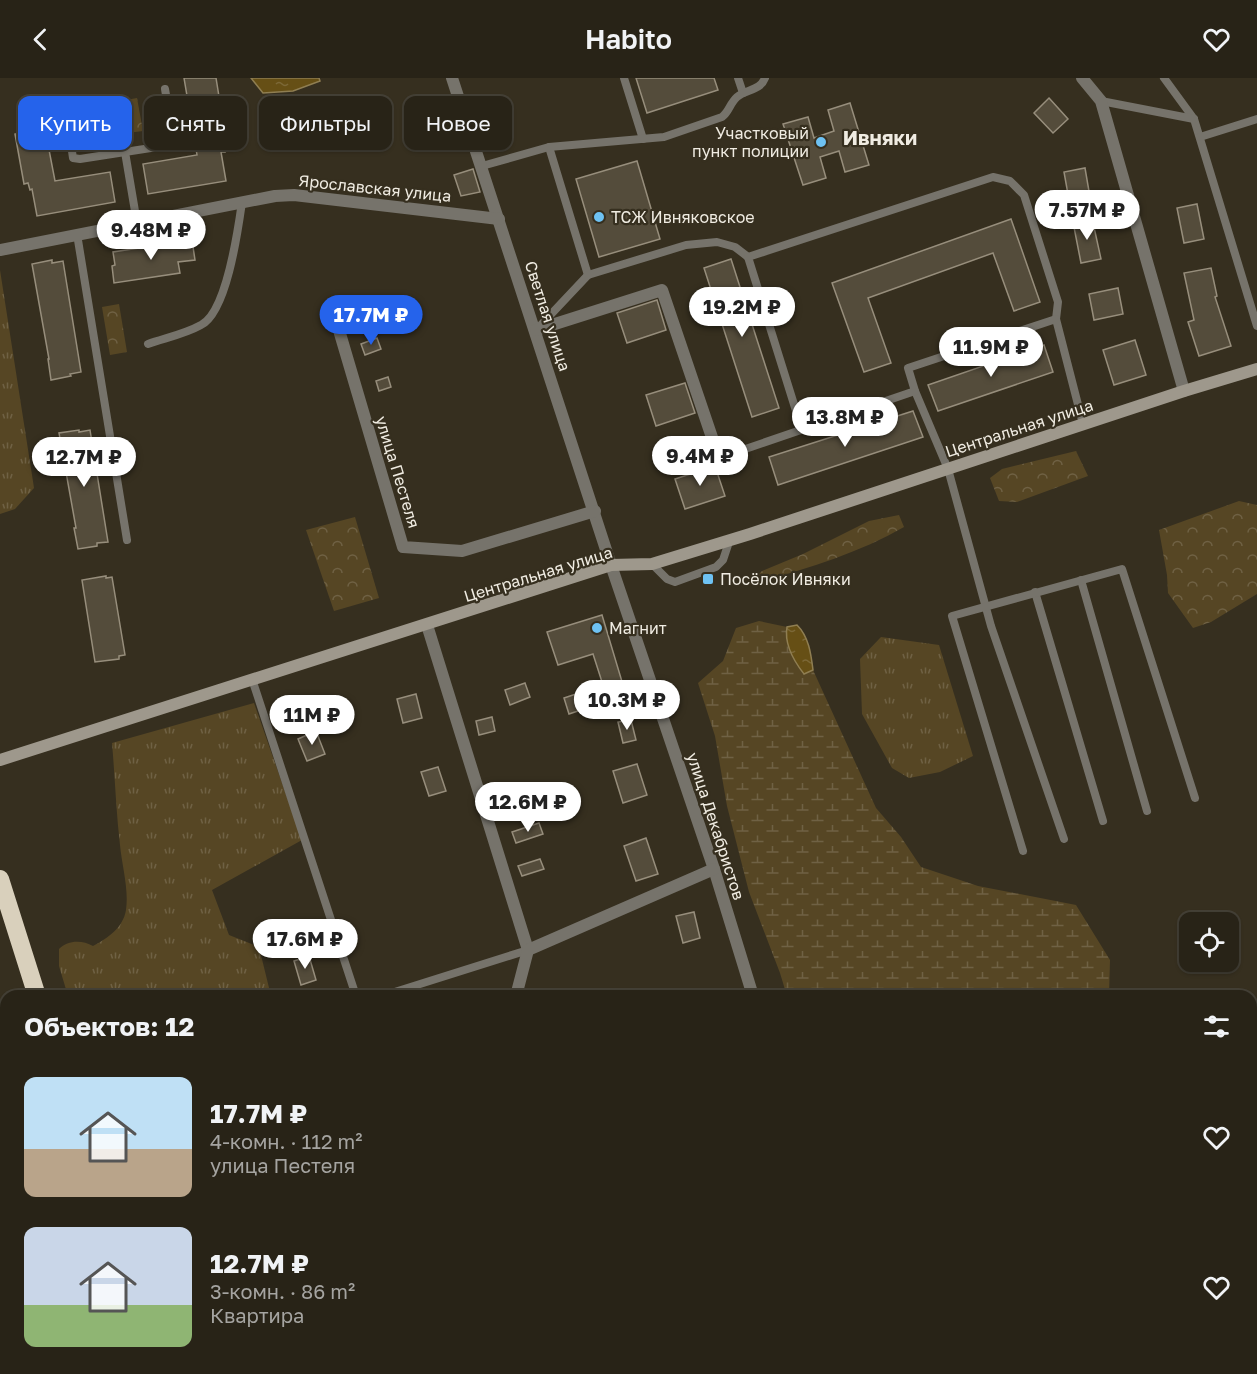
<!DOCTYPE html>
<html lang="ru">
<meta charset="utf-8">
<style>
:root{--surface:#282317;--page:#342f24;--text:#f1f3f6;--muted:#a5a4a1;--line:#444036;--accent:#2563eb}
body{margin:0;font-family:"Golos Text",sans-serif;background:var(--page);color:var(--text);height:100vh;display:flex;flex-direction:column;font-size:22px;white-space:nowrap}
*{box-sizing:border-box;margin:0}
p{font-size:20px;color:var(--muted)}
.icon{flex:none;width:33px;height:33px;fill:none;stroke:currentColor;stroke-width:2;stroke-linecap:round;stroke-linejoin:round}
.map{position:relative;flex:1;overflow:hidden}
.panel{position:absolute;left:0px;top:912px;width:1257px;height:384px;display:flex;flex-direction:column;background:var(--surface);border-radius:18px 18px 0 0;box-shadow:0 2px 4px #0004,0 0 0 2px var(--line)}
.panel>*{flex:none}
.hud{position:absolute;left:18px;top:18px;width:600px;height:54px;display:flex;gap:12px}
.controls{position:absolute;left:1179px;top:834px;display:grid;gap:12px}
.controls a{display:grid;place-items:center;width:60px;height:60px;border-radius:12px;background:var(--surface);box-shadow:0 2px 4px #0004,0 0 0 2px var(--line);font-size:30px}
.price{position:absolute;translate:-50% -51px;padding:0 14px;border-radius:21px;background:#fff;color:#222;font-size:20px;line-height:39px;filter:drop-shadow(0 2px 3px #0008)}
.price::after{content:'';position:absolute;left:50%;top:36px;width:18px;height:14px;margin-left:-9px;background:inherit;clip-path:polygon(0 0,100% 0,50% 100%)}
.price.current{background:var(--accent);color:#fff}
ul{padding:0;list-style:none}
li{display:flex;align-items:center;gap:18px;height:150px;padding:0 24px}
li span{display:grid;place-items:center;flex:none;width:168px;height:120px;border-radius:12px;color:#555}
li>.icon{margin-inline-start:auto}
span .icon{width:72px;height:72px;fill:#fffc;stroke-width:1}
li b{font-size:26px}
h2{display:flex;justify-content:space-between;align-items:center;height:72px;padding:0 24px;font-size:26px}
.chip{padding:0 21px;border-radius:12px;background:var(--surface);box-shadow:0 2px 4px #0004,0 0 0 2px var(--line);font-size:21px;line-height:54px}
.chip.current{background:var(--accent);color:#fff}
header{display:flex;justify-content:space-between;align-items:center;height:78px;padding:0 24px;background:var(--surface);font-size:27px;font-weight:600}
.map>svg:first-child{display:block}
</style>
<header><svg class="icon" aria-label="back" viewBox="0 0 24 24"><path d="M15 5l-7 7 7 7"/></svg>Habito<svg class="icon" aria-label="heart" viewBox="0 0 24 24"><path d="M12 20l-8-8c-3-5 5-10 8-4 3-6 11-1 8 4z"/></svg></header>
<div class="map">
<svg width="1257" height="1296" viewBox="0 0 1257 1296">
<defs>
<pattern id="grass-tufts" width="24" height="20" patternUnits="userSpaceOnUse" patternTransform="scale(1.5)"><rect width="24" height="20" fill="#564624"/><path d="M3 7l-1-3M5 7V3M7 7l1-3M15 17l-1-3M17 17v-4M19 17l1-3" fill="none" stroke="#6f6144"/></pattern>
<pattern id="forest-crowns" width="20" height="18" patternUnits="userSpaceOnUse" patternTransform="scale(1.5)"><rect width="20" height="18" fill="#564624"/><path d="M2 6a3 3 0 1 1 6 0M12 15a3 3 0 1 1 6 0" fill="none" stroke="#6f6144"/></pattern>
<pattern id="wetland-marsh" width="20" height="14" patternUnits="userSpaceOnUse" patternTransform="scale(1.5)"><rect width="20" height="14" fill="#564624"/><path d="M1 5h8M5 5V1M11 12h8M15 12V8" fill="none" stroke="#6f6144"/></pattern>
<pattern id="garden-furrows" width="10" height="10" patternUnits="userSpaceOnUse" patternTransform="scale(1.5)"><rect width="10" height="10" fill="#564624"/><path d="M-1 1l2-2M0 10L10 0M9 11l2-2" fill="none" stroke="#6f6144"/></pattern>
<pattern id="water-ripples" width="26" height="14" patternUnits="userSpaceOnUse" patternTransform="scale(1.5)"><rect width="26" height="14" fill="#664f15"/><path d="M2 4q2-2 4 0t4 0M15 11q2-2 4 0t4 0" fill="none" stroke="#7c6837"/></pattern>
</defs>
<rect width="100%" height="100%" fill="#362f1f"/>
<g fill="url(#grass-tufts)">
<polygon points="0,192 34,410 15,431 0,436"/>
<polygon points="881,559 939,567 973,678 940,694 909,700 892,690 862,636 860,581"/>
<path d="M254,625L302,762L212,812L229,857L259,869L271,918H68L59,888V871C68,862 82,862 93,868C108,860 123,850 126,832C129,811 122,788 120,767C116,733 115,699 112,665Z"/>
</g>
<g fill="url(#forest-crowns)">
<polygon points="137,20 143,53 127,55 121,23"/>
<polygon points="118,23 123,56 111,59 105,26"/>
<polygon points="119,226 127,274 110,277 102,229"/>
<polygon points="1076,373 1088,398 1017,424 999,423 990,400 1002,391"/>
<polygon points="1239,423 1257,427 1257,516 1211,544 1193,550 1168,515 1167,497 1159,452"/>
<path d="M899,437L904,449C857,476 803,492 751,506L752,502L762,493L803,476L869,443Z"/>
<polygon points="355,439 379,520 334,533 306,452"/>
</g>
<polygon fill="url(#wetland-marsh)" points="759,543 787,549 786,560 803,596 813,592 876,730 901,759 921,789 978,808 1076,827 1110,882 1109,918 787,918 780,895 749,814 727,728 715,658 698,605 723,583 736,550"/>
<polygon fill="url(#garden-furrows)" points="0,996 6,1016 6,1290 55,1290 57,1296 0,1296"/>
<g fill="url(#water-ripples)" stroke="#8f7e52" stroke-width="1.5">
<polygon points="251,0 319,0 320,3 293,13 263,15"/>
<path d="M797,547C809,559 811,576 813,592L804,596C793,582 784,566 787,549Z"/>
</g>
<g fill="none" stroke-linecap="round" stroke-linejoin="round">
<polyline stroke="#8f7e52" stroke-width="4" points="1251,975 1257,974"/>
</g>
<g fill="#544c3b" stroke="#978e7c" stroke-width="1.5">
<polygon points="184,0 216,0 227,68 224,69 225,74 221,74 226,103 148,116 143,86 197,77"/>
<polygon points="636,0 714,0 718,12 647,35"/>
<polygon points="1049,20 1068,41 1053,55 1034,35"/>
<polygon points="850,25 869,87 845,94 839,73 820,79 826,100 803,107 783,46 808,39 814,60 834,53 828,32"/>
<polygon points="45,51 55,103 110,94 115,124 37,138 32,111 30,112 28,105 24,106 15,56"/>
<polygon points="637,83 660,161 599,179 576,101"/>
<polygon points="1085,90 1090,119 1069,122 1064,94"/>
<polygon points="473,91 480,114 461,118 454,97"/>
<polygon points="1197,126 1204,161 1184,165 1177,130"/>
<polygon points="1092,140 1101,181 1081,185 1073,144"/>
<polygon points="1011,141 1040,224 1014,233 993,175 868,220 891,285 864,294 832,205"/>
<polygon points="192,162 195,182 178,184 180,195 114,205 112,188 115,187 113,174"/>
<polygon points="731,181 779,330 752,339 704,190"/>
<polygon points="52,182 52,185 63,183 81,294 70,296 71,298 51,302 48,281 49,281 32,186"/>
<polygon points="1211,190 1217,218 1215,219 1231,268 1199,278 1188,244 1194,242 1184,195"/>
<polygon points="1118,210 1123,236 1094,242 1089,216"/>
<polygon points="657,222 666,252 627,265 617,235"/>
<polygon points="377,260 381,271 365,277 361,266"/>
<polygon points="1135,262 1146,297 1114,307 1103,272"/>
<polygon points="1044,267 1053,294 938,333 928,307"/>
<polygon points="388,299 391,309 379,313 376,303"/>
<polygon points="685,305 695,335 656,348 646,317"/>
<polygon points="913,333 923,359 778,407 769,379"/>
<polygon points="79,352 79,354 90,352 108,464 97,465 97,468 78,471 74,450 76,450 59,355"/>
<polygon points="715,388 725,418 685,431 675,401"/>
<polygon points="106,498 106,500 112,499 125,577 119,578 119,581 95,584 82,502"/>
<polygon points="602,537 626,617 569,636 564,620 603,607 593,576 558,587 547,554"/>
<polygon points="525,605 530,619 510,627 505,612"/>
<polygon points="416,616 422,640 403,645 397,621"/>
<polygon points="492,639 495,653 479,657 476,643"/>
<polygon points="631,642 636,662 623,665 618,644"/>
<polygon points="316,653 325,676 307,683 298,661"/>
<polygon points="637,686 647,717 623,725 613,693"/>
<polygon points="438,689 446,713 429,718 421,694"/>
<polygon points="527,705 532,722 505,729 501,712"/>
<polygon points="539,745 543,756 516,765 512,754"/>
<polygon points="646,760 658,796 636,803 624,768"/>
<polygon points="540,781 544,791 522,798 518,788"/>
<polygon points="694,834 700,860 683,865 676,838"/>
<polygon points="309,878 316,902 301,907 294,883"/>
</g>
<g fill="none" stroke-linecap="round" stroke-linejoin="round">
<g stroke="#76736b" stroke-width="8">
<polyline points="624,0 643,61"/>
<polyline points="738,0 743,15"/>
<polyline points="1164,0 1194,41 1257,248"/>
<polyline points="1101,23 1194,41"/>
<polyline points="65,27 73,80 80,81 125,74"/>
<polyline points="1200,59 1257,41"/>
<polyline points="549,69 588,197"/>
<path d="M482,88L549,69L664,59L722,39C729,34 730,25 737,19C746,11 760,13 765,0"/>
<polyline points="137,145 125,74 170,67 174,64 165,11"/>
<polyline points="77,156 127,462"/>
<polyline points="539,249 588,197 686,167 717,164 735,169 748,179"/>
<path d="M148,266C165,260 185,256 201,247C227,234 238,152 242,124"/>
<polyline points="915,313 948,391 991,548 1064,761"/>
<polyline points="802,352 748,179 993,99 1010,103 1024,117 1058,224 1056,241"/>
<polyline points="719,380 915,313 908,290 1056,241 1083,346"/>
<polyline points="652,486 667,501 675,504 716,489 723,482 730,461"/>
<polyline points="1081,502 1147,733"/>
<polyline points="1035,514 1103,743"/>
<polyline points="252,601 356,918"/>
<polyline points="1023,773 952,538 1122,491 1195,720"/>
<polyline points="382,918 528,872"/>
<polyline points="0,1206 6,1204"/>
<polyline points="1253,1242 1257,1252"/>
<polyline points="1071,1290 1072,1291"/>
</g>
<g stroke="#76736b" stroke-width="12">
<polyline points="452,0 611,487 714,791 753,918"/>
<polyline points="1082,0 1101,23 1184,313"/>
<polyline points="0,172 275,118 294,117 499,141"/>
<polyline points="336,242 403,469 462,473 595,433"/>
<polyline points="536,252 662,212 719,380"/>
<polyline points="427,547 528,872"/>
<polyline points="516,918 528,872 714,791"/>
<polyline points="476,1290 478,1296"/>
<polyline points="664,1290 666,1296"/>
<polyline points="870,1290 872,1296"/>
</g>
<polyline stroke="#9e988c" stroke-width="12" points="0,682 611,487 652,486 750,456 1184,313 1257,291"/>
<g stroke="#d9d0bc" stroke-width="18">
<polyline points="0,801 37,918"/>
<polyline points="155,1290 157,1296"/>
</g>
</g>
<g fill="#6ec2f3" stroke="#362f1f" stroke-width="2">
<circle cx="821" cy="64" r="6"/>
<circle cx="599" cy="139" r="6"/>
<rect x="702" y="495" width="12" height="12" rx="3"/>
<circle cx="597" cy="550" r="6"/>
</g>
<g text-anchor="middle" stroke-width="4.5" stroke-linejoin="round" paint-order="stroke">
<g font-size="16" fill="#f0ece2" stroke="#362f1f" text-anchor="start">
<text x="809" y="61" text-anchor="end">Участковый<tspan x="809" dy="18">пункт полиции</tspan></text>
<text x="611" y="145">ТСЖ Ивняковское</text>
<text x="720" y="507">Посёлок Ивняки</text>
<text x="609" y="556">Магнит</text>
</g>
<g font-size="16" fill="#f0ece2" stroke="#362f1f">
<text transform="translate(375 110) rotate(6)" y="6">Ярославская улица</text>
<text transform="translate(548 238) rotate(72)" y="6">Светлая улица</text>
<text transform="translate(1019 350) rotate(-18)" y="6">Центральная улица</text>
<text transform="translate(398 394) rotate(73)" y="6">улица Пестеля</text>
<text transform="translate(538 496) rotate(-17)" y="6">Центральная улица</text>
<text transform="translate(716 748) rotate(72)" y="6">улица Декабристов</text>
</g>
<g font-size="20" font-weight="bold" fill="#f0ece2" stroke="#362f1f">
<text x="880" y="67">Ивняки</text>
</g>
</g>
</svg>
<div class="controls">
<a><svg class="icon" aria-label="locate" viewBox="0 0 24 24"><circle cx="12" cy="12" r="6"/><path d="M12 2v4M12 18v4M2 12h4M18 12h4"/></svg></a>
</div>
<b class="price" style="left:1087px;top:163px">7.57M ₽</b>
<b class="price" style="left:151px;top:183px">9.48M ₽</b>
<b class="price" style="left:742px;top:260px">19.2M ₽</b>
<b class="price current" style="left:371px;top:268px">17.7M ₽</b>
<b class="price" style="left:991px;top:300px">11.9M ₽</b>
<b class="price" style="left:845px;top:370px">13.8M ₽</b>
<b class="price" style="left:700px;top:409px">9.4M ₽</b>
<b class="price" style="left:84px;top:410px">12.7M ₽</b>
<b class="price" style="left:627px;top:653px">10.3M ₽</b>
<b class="price" style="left:312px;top:668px">11M ₽</b>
<b class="price" style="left:528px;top:755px">12.6M ₽</b>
<b class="price" style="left:305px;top:892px">17.6M ₽</b>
<div class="hud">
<a class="chip current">Купить</a>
<a class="chip">Снять</a>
<a class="chip">Фильтры</a>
<a class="chip">Новое</a>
</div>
<section class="panel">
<h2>Объектов: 12<svg class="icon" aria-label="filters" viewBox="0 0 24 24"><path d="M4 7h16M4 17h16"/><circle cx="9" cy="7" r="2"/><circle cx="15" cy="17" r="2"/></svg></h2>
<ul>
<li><span style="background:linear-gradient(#bfe0f5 60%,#b9a48a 0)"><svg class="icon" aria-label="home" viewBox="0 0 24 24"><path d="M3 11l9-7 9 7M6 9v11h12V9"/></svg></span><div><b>17.7M ₽</b><p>4-комн. · 112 m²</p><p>улица Пестеля</p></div><svg class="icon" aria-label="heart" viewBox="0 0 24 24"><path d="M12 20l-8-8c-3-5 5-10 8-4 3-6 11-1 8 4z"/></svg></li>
<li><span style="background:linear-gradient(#c9d6e8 65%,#8fb573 0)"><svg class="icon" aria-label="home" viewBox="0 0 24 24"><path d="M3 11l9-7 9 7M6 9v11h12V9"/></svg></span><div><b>12.7M ₽</b><p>3-комн. · 86 m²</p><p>Квартира</p></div><svg class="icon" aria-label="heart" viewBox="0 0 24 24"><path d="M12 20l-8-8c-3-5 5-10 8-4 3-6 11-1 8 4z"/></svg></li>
</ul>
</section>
</div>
